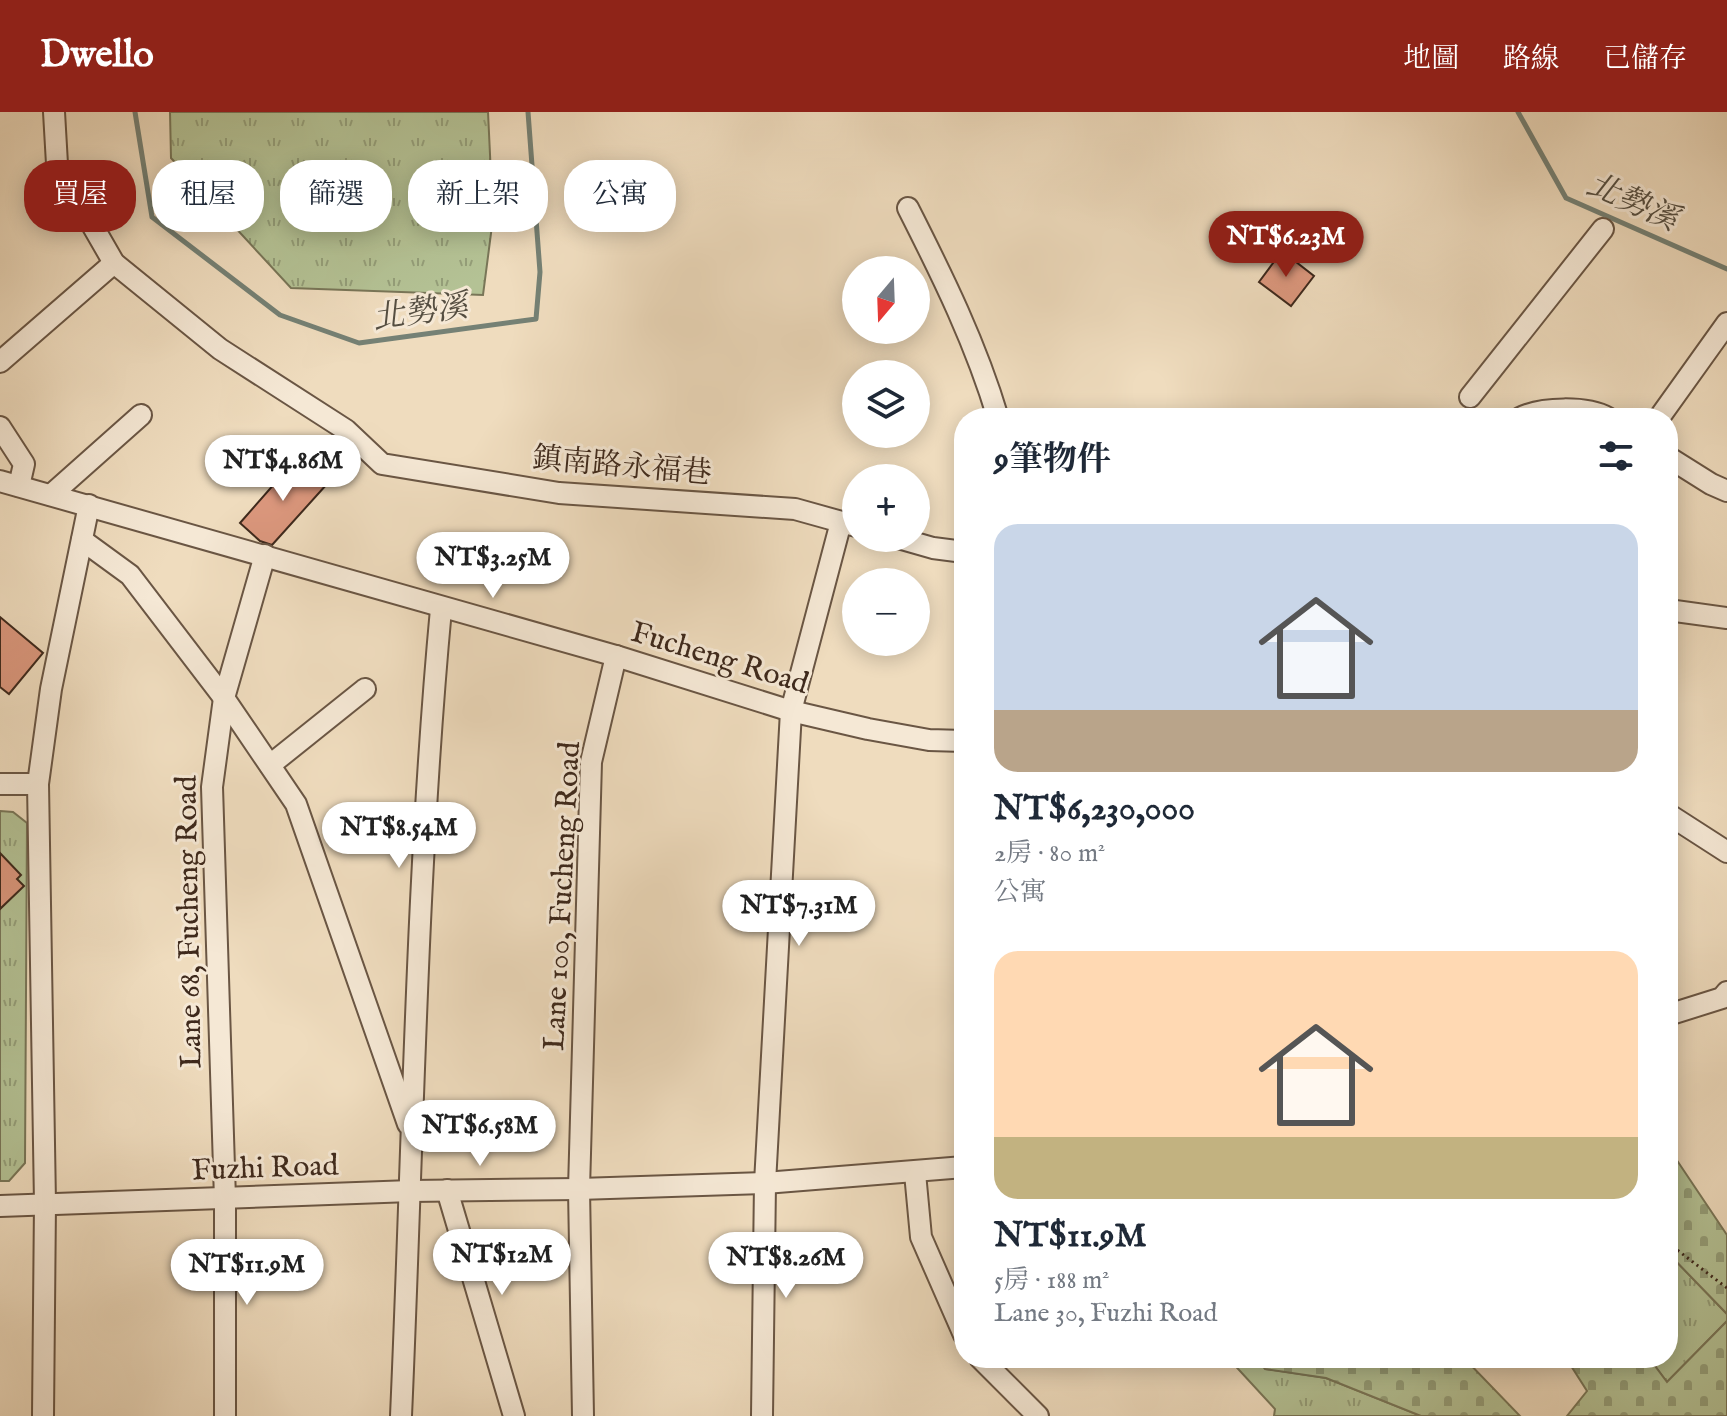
<!DOCTYPE html>
<html lang="zh-TW">
<meta charset="utf-8">
<style>
:root{--surface:#fff;--page:#f2f2f3;--text:#1f2937;--muted:#747a83;--accent:#8f2418}
body{margin:0;font-family:"IM FELL English","Noto Serif TC",serif;background:var(--page);color:var(--text);height:100vh;display:flex;flex-direction:column;font-size:30px;white-space:nowrap}
*{box-sizing:border-box;margin:0}
p{font-size:26px;color:var(--muted)}
.icon{flex:none;width:44px;height:44px;fill:none;stroke:currentColor;stroke-width:2;stroke-linecap:round;stroke-linejoin:round}
.map{position:relative;flex:1;overflow:hidden}
.side{position:absolute;left:954px;top:296px;width:724px;height:960px;display:flex;flex-direction:column;background:var(--surface);border-radius:32px;box-shadow:0 4px 20px #0003}
.side>*{flex:none}
.guide{position:absolute;left:24px;top:48px;width:760px;height:72px;display:flex;gap:16px}
.needle{width:52px;rotate:199deg}
.controls{position:absolute;left:842px;top:144px;display:grid;gap:16px}
.controls a{display:grid;place-items:center;width:88px;height:88px;border-radius:50%;background:var(--surface);box-shadow:0 4px 20px #0003;font-size:40px}
.price{position:absolute;translate:-50% -68px;padding:0 18px;border-radius:28px;background:#fff;color:#222;font-size:26px;line-height:52px;filter:drop-shadow(0 2px 4px #0008)}
.price::after{content:'';position:absolute;left:50%;top:48px;width:24px;height:18px;margin-left:-12px;background:inherit;clip-path:polygon(0 0,100% 0,50% 100%)}
.price.active{background:var(--accent);color:#fff}
ul{padding:0;list-style:none}
li{display:grid;align-content:center;gap:16px;height:424px;padding:0 40px}
li span{display:grid;place-items:center;height:248px;border-radius:24px;color:#555}
li>.icon{margin-inline-start:auto}
span .icon{width:144px;height:144px;fill:#fffc;stroke-width:1}
li b{font-size:34px}
h2{display:flex;justify-content:space-between;align-items:center;height:96px;padding:0 40px;font-size:34px}
.tag{padding:0 28px;border-radius:32px;background:var(--surface);box-shadow:0 4px 20px #0003;font-size:28px;line-height:72px}
.tag.active{background:var(--accent);color:#fff}
header{display:flex;align-items:center;gap:48px;box-sizing:border-box;height:112px;padding:0 40px;background:var(--accent);color:#fff}
header strong{font-size:38px}
nav{display:flex;gap:44px;margin-inline-start:auto;font-size:28px}
.map>svg:first-child{display:block}
</style>
<header>
<strong>Dwello</strong>
<nav><a>地圖</a><a>路線</a><a>已儲存</a></nav>
</header>
<div class="map">
<svg width="1727" height="1304" viewBox="0 0 1727 1304">
<defs>
<pattern id="grass-tufts" width="24" height="20" patternUnits="userSpaceOnUse" patternTransform="scale(2)"><rect width="24" height="20" fill="#b4c295"/><path d="M3 7l-1-3M5 7V3M7 7l1-3M15 17l-1-3M17 17v-4M19 17l1-3" fill="none" stroke="#949e79"/></pattern>
<pattern id="cemetery-stones" width="16" height="16" patternUnits="userSpaceOnUse" patternTransform="scale(2)"><rect width="16" height="16" fill="#b4c295"/><path d="M2 7V4a2 2 0 0 1 4 0v3zM10 15v-3a2 2 0 0 1 4 0v3z" fill="#949e79"/></pattern>
</defs>
<rect width="100%" height="100%" fill="#efdcbe"/>
<filter id="stains"><feTurbulence type="fractalNoise" baseFrequency=".0025" numOctaves="4"/><feColorMatrix values="0 0 0 0 .2 0 0 0 0 .09 0 0 0 0 .02 0 0 0 .5 -.17"/></filter>
<radialGradient id="worn" r=".72"><stop offset=".6" stop-color="#630" stop-opacity="0"/><stop offset="1" stop-color="#630" stop-opacity=".3"/></radialGradient>
<g fill="url(#grass-tufts)" stroke="#797658" stroke-width="2">
<polygon points="170,0 488,0 493,106 483,183 291,176 171,46"/>
<polygon points="0,699 13,700 27,711 25,1051 9,1069 0,1069"/>
<polygon points="1668,1141 1727,1202 1727,1209 1667,1270 1649,1246 1668,1246"/>
<polygon points="1228,1246 1257,1246 1266,1257 1326,1266 1421,1304 1274,1304 1275,1297"/>
</g>
<g fill="url(#cemetery-stones)" stroke="#797658" stroke-width="2">
<polygon points="1668,1035 1727,1123 1727,1202 1668,1141"/>
<polygon points="1727,1209 1727,1304 1567,1304 1587,1279 1566,1246 1649,1246 1667,1270"/>
<polygon points="1257,1246 1464,1246 1520,1304 1421,1304 1326,1266 1265,1257"/>
</g>
<g fill="none" stroke-linecap="round" stroke-linejoin="round">
<g stroke="#758175" stroke-width="5">
<polyline points="135,0 152,105 280,203 359,231 536,207 540,160 528,0"/>
<polyline points="1518,0 1566,86 1727,157"/>
</g>
</g>
<g fill="#db977d" stroke="#3e291c" stroke-width="2">
<polygon points="1282,139 1314,164 1291,194 1259,170"/>
<polygon points="297,346 327,372 272,433 260,429 240,411"/>
<polygon points="0,505 43,541 9,582 0,575"/>
<polygon points="0,741 21,763 17,767 24,774 0,797"/>
</g>
<g fill="none" stroke-linecap="round" stroke-linejoin="round">
<g stroke="#6a5644" stroke-width="24">
<g id="minor">
<polyline points="54,0 57,52 114,151 220,237 346,318 382,352 559,381 795,397 856,414"/>
<path d="M908,96C943,165 976,232 998,306"/>
<polyline points="0,250 114,151"/>
<polyline points="1470,285 1603,117"/>
<path d="M1520,306C1541,295 1587,294 1608,306"/>
<polyline points="1659,306 1727,211"/>
<polyline points="0,315 24,352 19,374"/>
<polyline points="1668,345 1711,372 1727,379"/>
<polyline points="0,369 616,544 791,599 868,617 929,628 964,629"/>
<polyline points="51,383 141,303"/>
<polyline points="898,426 933,436 964,440"/>
<polyline points="82,428 130,463 224,586 296,692 408,1012"/>
<polyline points="1668,498 1727,506"/>
<polyline points="270,653 365,577"/>
<polyline points="0,672 38,672"/>
<polyline points="1668,702 1727,740"/>
<polyline points="1668,903 1722,886 1727,880"/>
<polyline points="915,1061 921,1125 964,1223"/>
<polyline points="447,1078 514,1304"/>
<polyline points="0,1094 411,1079 579,1077 765,1071 964,1055"/>
<polyline points="980,1246 1038,1304"/>
<polyline points="43,1304 45,1091 38,672 51,577 89,393"/>
<polyline points="225,1304 225,1087 212,675 224,586 265,443"/>
<path d="M401,1304C413,1035 416,765 441,497"/>
<polyline points="583,1304 579,1077 591,650 616,544"/>
<polyline points="762,1304 765,1071 791,599 841,410"/>
</g>
</g>
<polyline stroke="#3e291c" stroke-width="3" stroke-dasharray="2 4" stroke-linecap="butt" points="1668,1131 1727,1176"/>
<use href="#minor" stroke="#f5e8d5" stroke-width="20"/>
</g>
<g text-anchor="middle" stroke-width="6" stroke-linejoin="round" paint-order="stroke">
<g font-size="30" fill="#3e291c" stroke="#f5e8d5">
<text transform="translate(622 353) rotate(5)" y="10">鎮南路永福巷</text>
<text transform="translate(720 545) rotate(17)" y="10">Fucheng Road</text>
<text transform="translate(561 784) rotate(-87)" y="10">Lane 100, Fucheng Road</text>
<text transform="translate(188 810) rotate(-91)" y="10">Lane 68, Fucheng Road</text>
<text transform="translate(265 1055) rotate(-2)" y="10">Fuzhi Road</text>
</g>
<g font-size="32" font-style="italic" fill="#554e41" stroke="#f5e8d5">
<text transform="translate(1633 89) rotate(24)" y="11">北勢溪</text>
<text transform="translate(420 199) rotate(-8)" y="11">北勢溪</text>
</g>
</g>
<rect width="100%" height="100%" filter="url(#stains)"/>
<rect width="100%" height="100%" fill="url(#worn)"/>
</svg>
<div class="controls">
<a><svg class="needle" viewBox="-14 -14 28 28"><path d="M0-13l5 13h-10z" fill="#e53935"/><path d="M0 13l5-13h-10z" fill="#747a83"/></svg></a>
<a><svg class="icon" aria-label="layers" viewBox="0 0 24 24"><path d="M12 4l9 5-9 5-9-5zM3 14l9 5 9-5"/></svg></a>
<a>+</a>
<a>−</a>
</div>
<b class="price active" style="left:1286px;top:167px">NT$6.23M</b>
<b class="price" style="left:283px;top:391px">NT$4.86M</b>
<b class="price" style="left:493px;top:488px">NT$3.25M</b>
<b class="price" style="left:399px;top:758px">NT$8.54M</b>
<b class="price" style="left:799px;top:836px">NT$7.31M</b>
<b class="price" style="left:480px;top:1056px">NT$6.58M</b>
<b class="price" style="left:502px;top:1185px">NT$12M</b>
<b class="price" style="left:786px;top:1188px">NT$8.26M</b>
<b class="price" style="left:247px;top:1195px">NT$11.9M</b>
<div class="guide">
<a class="tag active">買屋</a>
<a class="tag">租屋</a>
<a class="tag">篩選</a>
<a class="tag">新上架</a>
<a class="tag">公寓</a>
</div>
<section class="side">
<h2>9筆物件<svg class="icon" aria-label="filters" viewBox="0 0 24 24"><path d="M4 7h16M4 17h16"/><circle cx="9" cy="7" r="2"/><circle cx="15" cy="17" r="2"/></svg></h2>
<ul>
<li><span style="background:linear-gradient(#c9d6e8 75%,#b9a48a 0)"><svg class="icon" aria-label="home" viewBox="0 0 24 24"><path d="M3 11l9-7 9 7M6 9v11h12V9"/></svg></span><div><b>NT$6,230,000</b><p>2房 · 80 m²</p><p>公寓</p></div></li>
<li><span style="background:linear-gradient(#ffd9b3 75%,#c2b280 0)"><svg class="icon" aria-label="home" viewBox="0 0 24 24"><path d="M3 11l9-7 9 7M6 9v11h12V9"/></svg></span><div><b>NT$11.9M</b><p>5房 · 188 m²</p><p>Lane 30, Fuzhi Road</p></div></li>
</ul>
</section>
</div>
